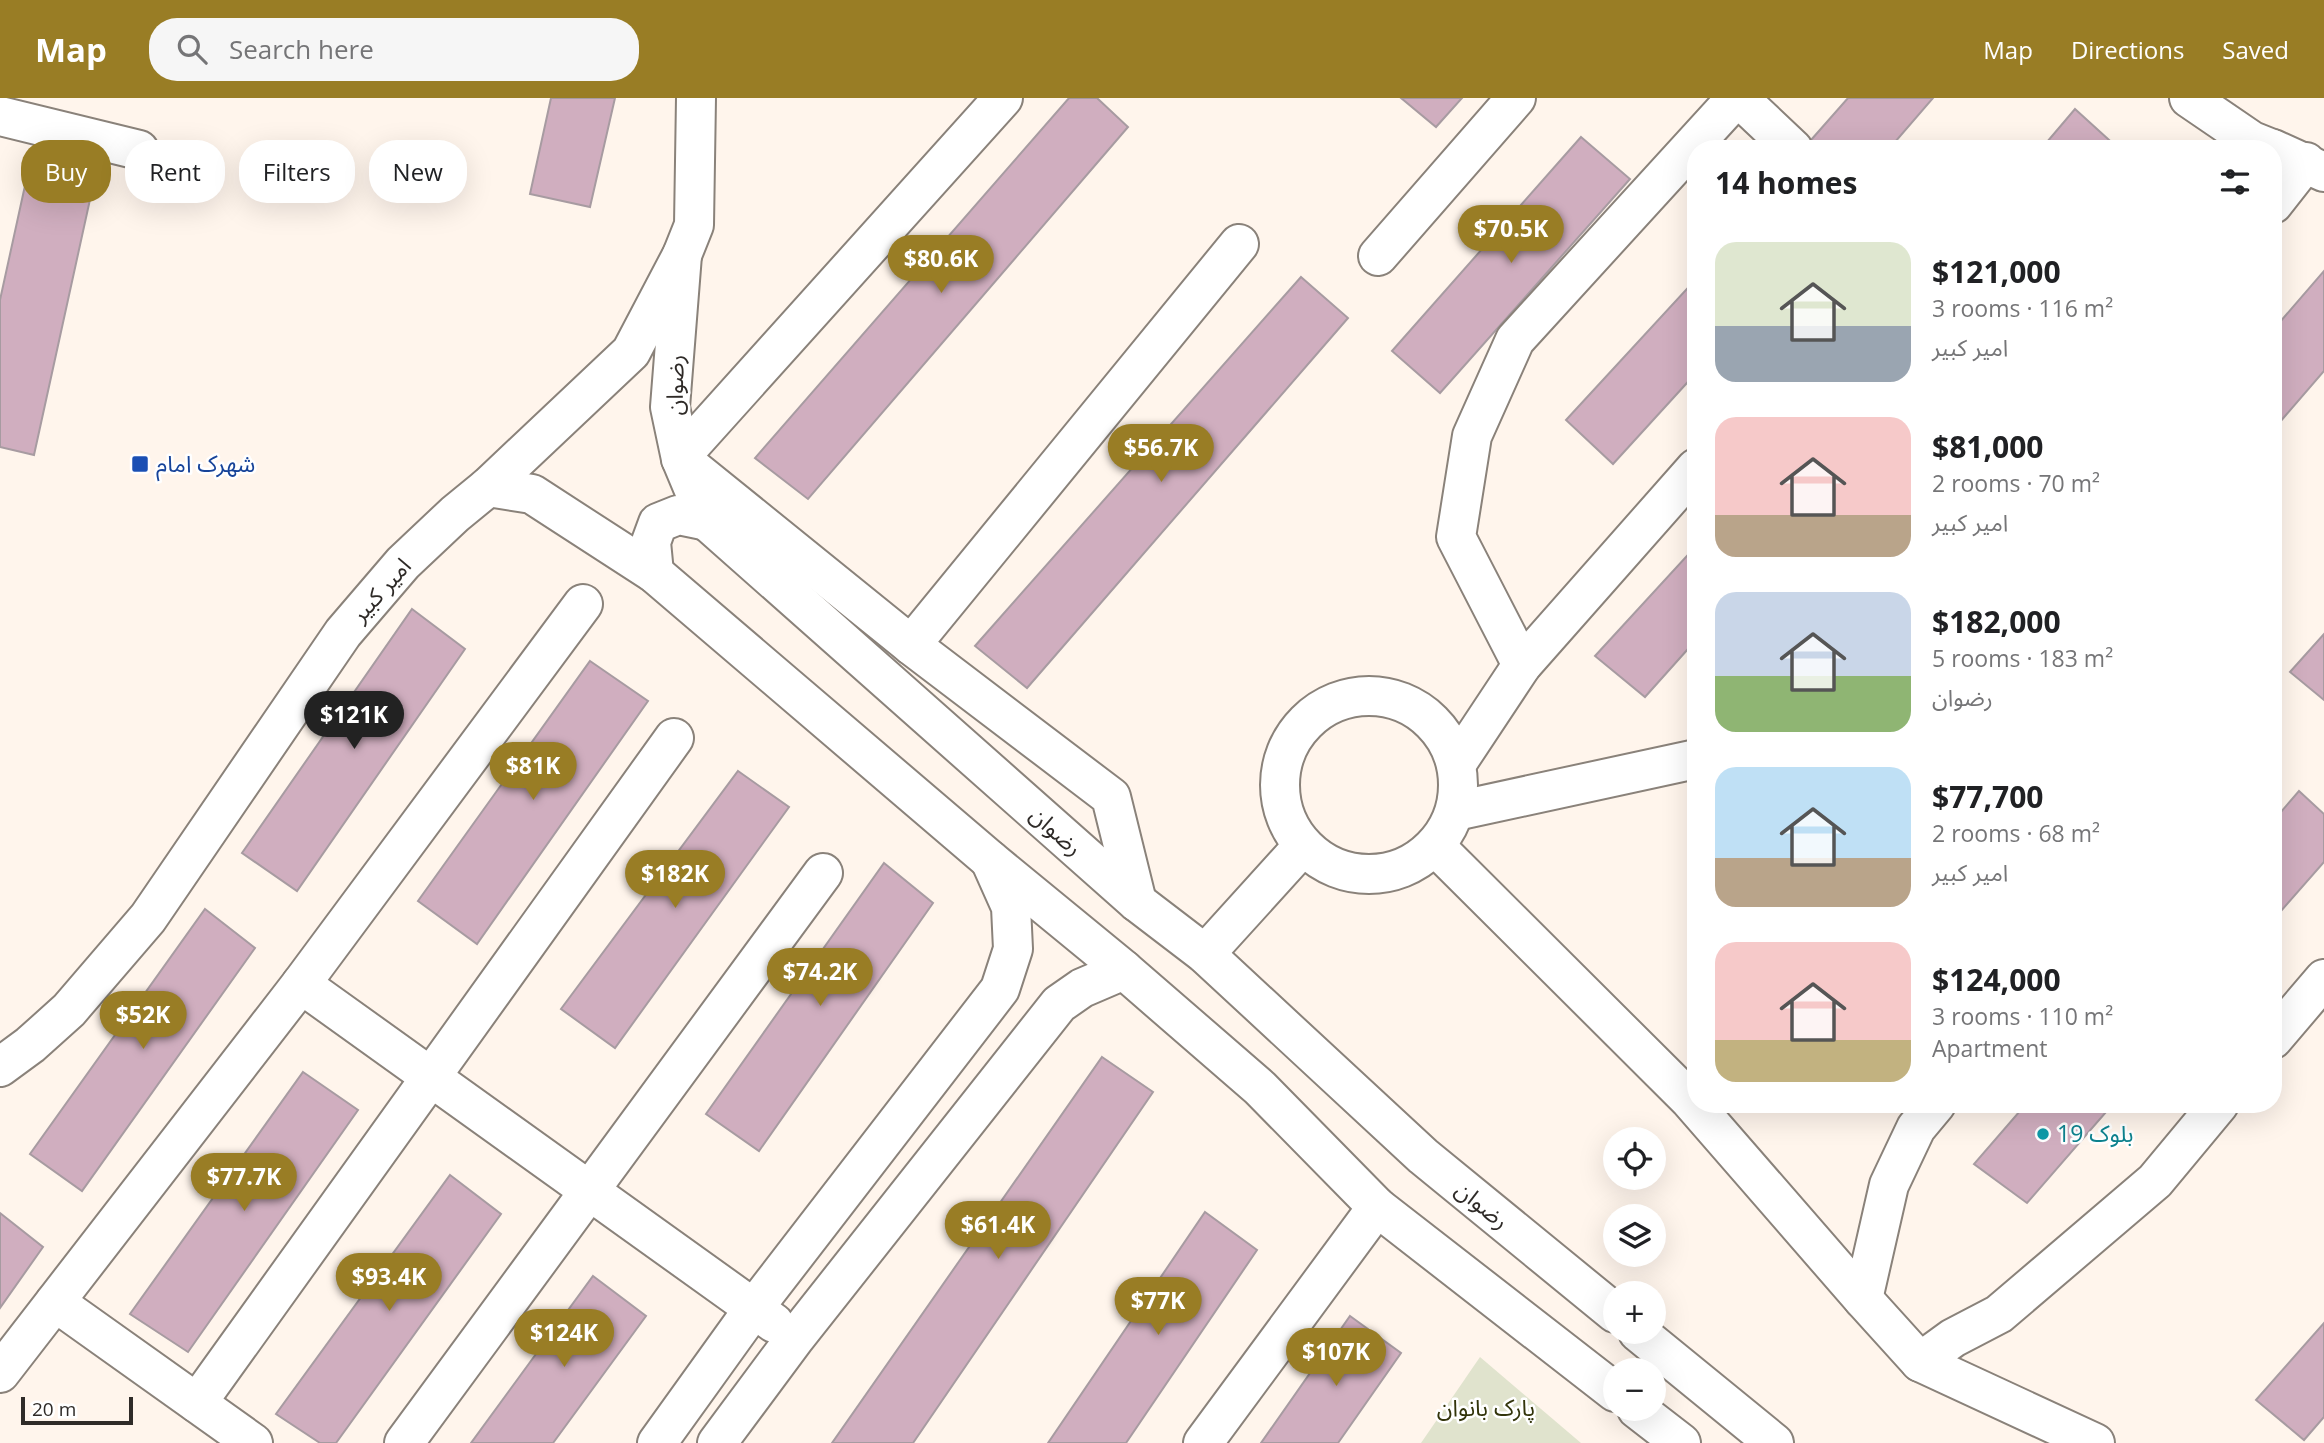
<!DOCTYPE html>
<meta charset="utf-8">
<style>
:root{--surface:#fff;--page:#f6f6f6;--text:#202124;--muted:#757577;--accent:#997d25}
body{margin:0;font-family:"Open Sans","Noto Sans Arabic",sans-serif;background:var(--page);color:var(--text);height:100vh;display:flex;flex-direction:column;font-size:26px;white-space:nowrap}
*{box-sizing:border-box;margin:0}
p{font-size:23px;color:var(--muted)}
.icon{flex:none;width:38px;height:38px;fill:none;stroke:currentColor;stroke-width:2;stroke-linecap:round;stroke-linejoin:round}
.map{position:relative;flex:1;overflow:hidden}
.drawer{position:absolute;left:1687px;top:42px;width:595px;height:973px;display:flex;flex-direction:column;background:var(--surface);border-radius:28px;box-shadow:0 7px 28px #0002}
.drawer>*{flex:none}
.hud{position:absolute;left:21px;top:42px;width:665px;height:63px;display:flex;gap:14px}
.tools{position:absolute;left:1603px;top:1029px;display:grid;gap:14px}
.tools a{display:grid;place-items:center;width:63px;height:63px;border-radius:50%;background:var(--surface);box-shadow:0 7px 28px #0002;font-size:35px}
.scale{position:absolute;left:21px;bottom:18px;width:112px;box-sizing:border-box;padding-left:7px;border:4px solid #2f2b28;border-top:0;font-size:19px;line-height:24px;white-space:nowrap;color:#2f2b28;-webkit-text-stroke:5px #fff;paint-order:stroke}
.price{position:absolute;translate:-50% -60px;padding:0 16px;border-radius:24px;background:var(--accent);color:#fff;font-size:23px;line-height:46px;filter:drop-shadow(0 2px 4px #0008)}
.price::after{content:'';position:absolute;left:50%;top:42px;width:21px;height:16px;margin-left:-10px;background:inherit;clip-path:polygon(0 0,100% 0,50% 100%)}
.price.on{background:#222;color:#fff}
ul{padding:0;list-style:none}
li{display:flex;align-items:center;gap:21px;height:175px;padding:0 28px}
li span{display:grid;place-items:center;flex:none;width:196px;height:140px;border-radius:21px;color:#555}
li>.icon{margin-inline-start:auto}
span .icon{width:84px;height:84px;fill:#fffc;stroke-width:1}
li b{font-size:30px}
h2{display:flex;justify-content:space-between;align-items:center;height:84px;padding:0 28px;font-size:30px}
.tag{padding:0 24px;border-radius:28px;background:var(--surface);box-shadow:0 7px 28px #0002;font-size:24px;line-height:63px}
.tag.on{background:var(--accent);color:#fff}
header{display:flex;align-items:center;gap:42px;box-sizing:border-box;height:98px;padding:0 35px;background:var(--accent);color:#fff}
header strong{font-size:33px}
nav{display:flex;gap:38px;margin-inline-start:auto;font-size:24px}
.search{width:490px;height:63px;background:var(--page);display:flex;align-items:center;gap:18px;box-sizing:border-box;padding:0 24px;border-radius:28px;color:var(--muted);font-size:26px}
.map>svg:first-child{display:block}
</style>
<header>
<strong>Map</strong>
<div class="search"><svg class="icon" aria-label="search" viewBox="0 0 24 24"><circle cx="10" cy="10" r="6"/><path d="M15 15l6 6"/></svg>Search here</div>
<nav><a>Map</a><a>Directions</a><a>Saved</a></nav>
</header>
<div class="map">
<svg width="2324" height="1345" viewBox="0 0 2324 1345">
<rect width="100%" height="100%" fill="#fff5ec"/>
<polygon fill="#e0e3cd" points="1480,1259 1581,1345 1421,1345"/>
<g fill="#d0aebf" stroke="#a79ba1" stroke-width="2">
<polygon points="551,0 615,0 590,109 530,96"/>
<polygon points="1069,0 1097,0 1128,29 808,401 755,360"/>
<polygon points="1401,0 1462,0 1436,29"/>
<polygon points="1848,0 1933,0 1889,51 1821,51 1811,42"/>
<polygon points="2075,11 2119,51 2041,51"/>
<polygon points="1581,39 1630,81 1440,295 1392,253"/>
<polygon points="33,51 98,65 34,357 0,349 0,202"/>
<polygon points="2324,173 2324,273 2273,332 2273,232"/>
<polygon points="1301,179 1348,220 1027,590 975,548"/>
<polygon points="1696,181 1696,275 1613,366 1566,322"/>
<polygon points="1696,448 1696,542 1645,599 1595,558"/>
<polygon points="412,511 465,551 297,793 242,755"/>
<polygon points="2324,536 2324,602 2290,574"/>
<polygon points="590,563 648,603 477,846 418,803"/>
<polygon points="738,673 789,709 615,950 561,911"/>
<polygon points="2299,693 2324,716 2324,764 2273,822 2273,723"/>
<polygon points="884,765 933,805 759,1053 706,1016"/>
<polygon points="205,811 255,850 82,1093 30,1056"/>
<polygon points="1102,959 1153,994 913,1345 832,1345"/>
<polygon points="303,974 358,1012 188,1254 130,1216"/>
<polygon points="2026,1006 2113,1006 2027,1105 1974,1066"/>
<polygon points="450,1077 501,1116 336,1345 320,1345 276,1316"/>
<polygon points="1205,1114 1257,1152 1126,1345 1048,1345"/>
<polygon points="0,1115 43,1149 0,1210"/>
<polygon points="593,1178 646,1218 553,1345 471,1345"/>
<polygon points="1350,1218 1401,1255 1338,1345 1261,1345"/>
<polygon points="2324,1225 2324,1319 2304,1342 2256,1302"/>
</g>
<g fill="none" stroke-linecap="round" stroke-linejoin="round">
<g stroke="#8a827a" stroke-width="42">
<g id="minor">
<polyline points="1739,0 1793,51"/>
<polyline points="2189,0 2252,43 2272,51"/>
<polyline points="0,18 139,52"/>
<polyline points="2273,51 2324,74"/>
<polyline points="2273,106 2306,64"/>
<polyline points="1378,158 1516,0"/>
<polyline points="681,358 1003,0"/>
<polyline points="681,361 911,547 1111,699 1137,804"/>
<polyline points="911,547 1239,146"/>
<polyline points="1522,567 1456,439 1472,338 1515,242 1736,0"/>
<circle cx="1369" cy="687" r="89"/>
<polyline points="1457,665 1522,567 1696,370"/>
<polyline points="1456,713 1696,661"/>
<polyline points="1435,748 1689,1001 1863,1201 1920,1264 2095,1345"/>
<polyline points="1205,856 1302,749"/>
<polyline points="301,886 774,1225"/>
<polyline points="2273,941 2324,881"/>
<polyline points="1863,1201 1889,1087 1916,1030 1936,1006"/>
<polyline points="55,1204 253,1345"/>
<polyline points="1920,1264 1953,1240 1999,1216 2155,1083 2219,1006"/>
<polyline points="0,1275 301,886 583,506"/>
<polyline points="197,1305 674,640"/>
<polyline points="404,1345 823,775"/>
<polyline points="657,1345 754,1210 1000,891 1013,851 1011,809 990,762"/>
<polyline points="717,1345 795,1240 1059,906 1082,890 1124,872"/>
<polyline points="1203,1345 1377,1109"/>
</g>
</g>
<g stroke="#8a827a" stroke-width="42">
<g id="major">
<polyline points="682,157 670,309 681,361 707,423 1137,804 1205,856 1423,1058 1615,1215"/>
<polyline points="488,389 532,396 654,475 990,762 1124,872 1260,990 1377,1109 1615,1294"/>
<polyline points="654,475 651,444 658,425 678,417 707,423"/>
<polyline points="0,969 30,947 69,912 148,820 343,535 403,465 455,416 488,389 631,254 682,157 694,127 696,0"/>
<polyline points="1638,1234 1774,1345"/>
<polyline points="1637,1311 1681,1345"/>
</g>
</g>
<use href="#minor" stroke="#fff" stroke-width="38"/>
<use href="#major" stroke="#fff" stroke-width="38"/>
</g>
<rect fill="#1a4fb4" stroke="#fff" stroke-width="2.5" x="131" y="357" width="18" height="18" rx="3.5"/>
<circle fill="#0f9aa8" stroke="#fff" stroke-width="2.5" cx="2043" cy="1036" r="7"/>
<g text-anchor="middle" stroke-width="5" stroke-linejoin="round" paint-order="stroke">
<g font-size="23" fill="#2f2b28" stroke="#fff">
<text transform="translate(675 287) rotate(-89)" y="8">رضوان</text>
<text transform="translate(381 492) rotate(-48)" y="8">امیر کبیر</text>
<text transform="translate(1056 733) rotate(42)" y="8">رضوان</text>
<text transform="translate(1482 1107) rotate(39)" y="8">رضوان</text>
</g>
<g font-size="23" fill="#164399" stroke="#fff" text-anchor="start">
<text x="156" y="374">شهرک امام</text>
</g>
<g font-size="23" fill="#0d838f" stroke="#fff" text-anchor="start">
<text x="2057" y="1044">بلوک 19</text>
</g>
<g font-size="23" fill="#32340a" stroke="#fff">
<text x="1486" y="1318">پارک بانوان</text>
</g>
</g>
</svg>
<div class="tools">
<a><svg class="icon" aria-label="locate" viewBox="0 0 24 24"><circle cx="12" cy="12" r="6"/><path d="M12 2v4M12 18v4M2 12h4M18 12h4"/></svg></a>
<a><svg class="icon" aria-label="layers" viewBox="0 0 24 24"><path d="M12 4l9 5-9 5-9-5zM3 14l9 5 9-5"/></svg></a>
<a>+</a>
<a>−</a>
</div>
<div class="scale">20 m</div>
<b class="price" style="left:1511px;top:167px">$70.5K</b>
<b class="price" style="left:941px;top:197px">$80.6K</b>
<b class="price" style="left:1161px;top:386px">$56.7K</b>
<b class="price on" style="left:354px;top:653px">$121K</b>
<b class="price" style="left:533px;top:704px">$81K</b>
<b class="price" style="left:675px;top:812px">$182K</b>
<b class="price" style="left:820px;top:910px">$74.2K</b>
<b class="price" style="left:143px;top:953px">$52K</b>
<b class="price" style="left:244px;top:1115px">$77.7K</b>
<b class="price" style="left:998px;top:1163px">$61.4K</b>
<b class="price" style="left:389px;top:1215px">$93.4K</b>
<b class="price" style="left:1158px;top:1239px">$77K</b>
<b class="price" style="left:564px;top:1271px">$124K</b>
<b class="price" style="left:1336px;top:1290px">$107K</b>
<div class="hud">
<a class="tag on">Buy</a>
<a class="tag">Rent</a>
<a class="tag">Filters</a>
<a class="tag">New</a>
</div>
<section class="drawer">
<h2>14 homes<svg class="icon" aria-label="filters" viewBox="0 0 24 24"><path d="M4 7h16M4 17h16"/><circle cx="9" cy="7" r="2"/><circle cx="15" cy="17" r="2"/></svg></h2>
<ul>
<li><span style="background:linear-gradient(#dfe7d0 60%,#9aa5b1 0)"><svg class="icon" aria-label="home" viewBox="0 0 24 24"><path d="M3 11l9-7 9 7M6 9v11h12V9"/></svg></span><div><b>$121,000</b><p>3 rooms · 116 m²</p><p>امیر کبیر</p></div></li>
<li><span style="background:linear-gradient(#f6c9c9 70%,#b9a48a 0)"><svg class="icon" aria-label="home" viewBox="0 0 24 24"><path d="M3 11l9-7 9 7M6 9v11h12V9"/></svg></span><div><b>$81,000</b><p>2 rooms · 70 m²</p><p>امیر کبیر</p></div></li>
<li><span style="background:linear-gradient(#c9d6e8 60%,#8fb573 0)"><svg class="icon" aria-label="home" viewBox="0 0 24 24"><path d="M3 11l9-7 9 7M6 9v11h12V9"/></svg></span><div><b>$182,000</b><p>5 rooms · 183 m²</p><p>رضوان</p></div></li>
<li><span style="background:linear-gradient(#bfe0f5 65%,#b9a48a 0)"><svg class="icon" aria-label="home" viewBox="0 0 24 24"><path d="M3 11l9-7 9 7M6 9v11h12V9"/></svg></span><div><b>$77,700</b><p>2 rooms · 68 m²</p><p>امیر کبیر</p></div></li>
<li><span style="background:linear-gradient(#f6c9c9 70%,#c2b280 0)"><svg class="icon" aria-label="home" viewBox="0 0 24 24"><path d="M3 11l9-7 9 7M6 9v11h12V9"/></svg></span><div><b>$124,000</b><p>3 rooms · 110 m²</p><p>Apartment</p></div></li>
</ul>
</section>
</div>
